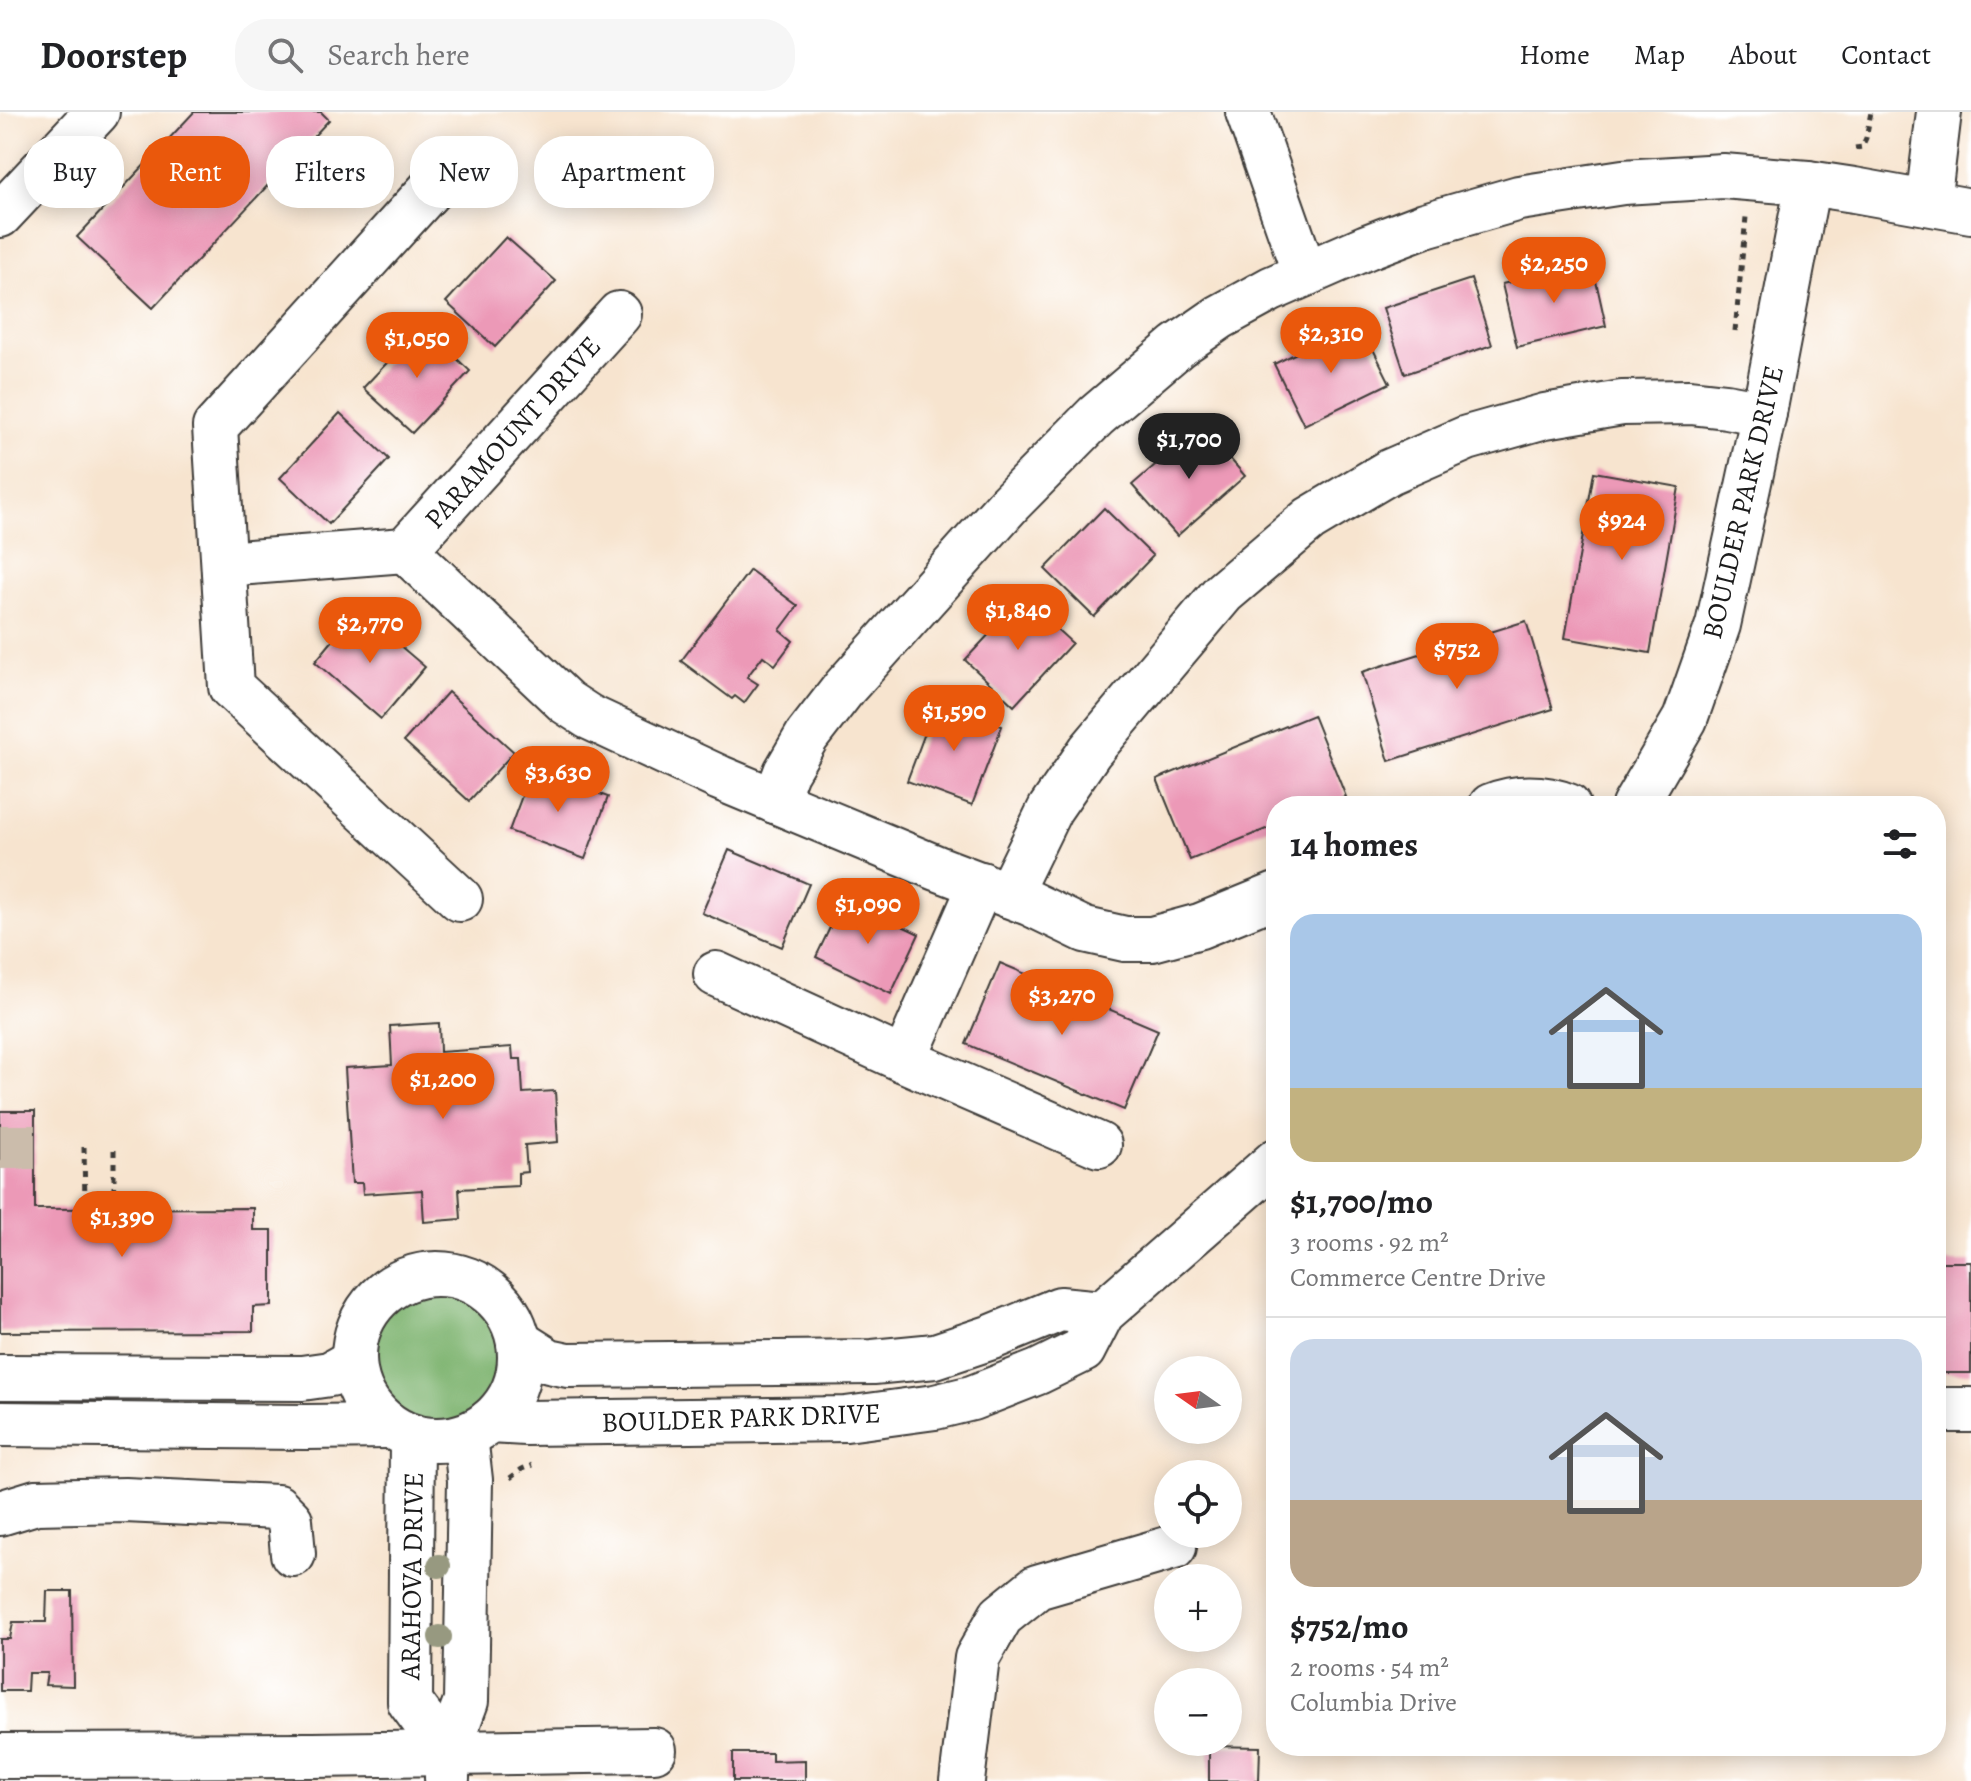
<!DOCTYPE html>
<meta charset="utf-8">
<style>
:root{--surface:#fff;--page:#f6f6f6;--text:#202124;--muted:#757577;--line:#e0e0e0;--accent:#ea580c}
body{margin:0;font-family:Alegreya,serif;background:var(--page);color:var(--text);height:100vh;display:flex;flex-direction:column;font-size:30px;white-space:nowrap}
*{box-sizing:border-box;margin:0}
p{font-size:26px;color:var(--muted)}
.icon{flex:none;width:44px;height:44px;fill:none;stroke:currentColor;stroke-width:2;stroke-linecap:round;stroke-linejoin:round}
.map{position:relative;flex:1;overflow:hidden}
.details{position:absolute;left:1266px;top:684px;width:680px;height:960px;display:flex;flex-direction:column;background:var(--surface);border-radius:32px;box-shadow:0 4px 20px #0003}
.details>*{flex:none}
.banner{position:absolute;left:24px;top:24px;width:760px;height:72px;display:flex;gap:16px}
.needle{width:52px;rotate:284deg}
.tools{position:absolute;left:1154px;top:1244px;display:grid;gap:16px}
.tools a{display:grid;place-items:center;width:88px;height:88px;border-radius:50%;background:var(--surface);box-shadow:0 4px 20px #0003;font-size:40px}
.price{position:absolute;translate:-50% -68px;padding:0 18px;border-radius:28px;background:var(--accent);color:#fff;font-size:26px;line-height:52px;filter:drop-shadow(0 2px 4px #0008)}
.price::after{content:'';position:absolute;left:50%;top:48px;width:24px;height:18px;margin-left:-12px;background:inherit;clip-path:polygon(0 0,100% 0,50% 100%)}
.price.current{background:#222;color:#fff}
ul{padding:0;list-style:none}
li{display:grid;align-content:center;gap:16px;height:424px;padding:0 24px}
li+li{border-top:2px solid var(--line)}
li span{display:grid;place-items:center;height:248px;border-radius:24px;color:#555}
li>.icon{margin-inline-start:auto}
span .icon{width:144px;height:144px;fill:#fffc;stroke-width:1}
li b{font-size:34px}
h2{display:flex;justify-content:space-between;align-items:center;height:96px;padding:0 24px;font-size:34px}
.pill{padding:0 28px;border-radius:32px;background:var(--surface);box-shadow:0 4px 20px #0003;font-size:28px;line-height:72px}
.pill.current{background:var(--accent);color:#fff}
header{display:flex;align-items:center;gap:48px;box-sizing:border-box;height:112px;padding:0 40px;background:var(--surface);border-bottom:2px solid var(--line)}
header strong{font-size:38px}
nav{display:flex;gap:44px;margin-inline-start:auto;font-size:28px}
.search{width:560px;height:72px;background:var(--page);display:flex;align-items:center;gap:20px;box-sizing:border-box;padding:0 28px;border-radius:32px;color:var(--muted);font-size:30px}
.map>svg:first-child{display:block}
</style>
<header>
<strong>Doorstep</strong>
<div class="search"><svg class="icon" aria-label="search" viewBox="0 0 24 24"><circle cx="10" cy="10" r="6"/><path d="M15 15l6 6"/></svg>Search here</div>
<nav><a>Home</a><a>Map</a><a>About</a><a>Contact</a></nav>
</header>
<div class="map">
<svg width="1971" height="1669" viewBox="0 0 1971 1669">
<rect width="100%" height="100%" fill="#fff"/>
<filter id="ink" filterUnits="userSpaceOnUse"><feTurbulence type="fractalNoise" baseFrequency=".0125" numOctaves="2"/><feDisplacementMap in="SourceGraphic" scale="16" xChannelSelector="R" yChannelSelector="G"/><feConvolveMatrix kernelMatrix="1 2 1 2 8 2 1 2 1" color-interpolation-filters="sRGB"/></filter>
<filter id="wash" filterUnits="userSpaceOnUse"><feTurbulence type="fractalNoise" baseFrequency=".006" numOctaves="4" result="noise"/><feDisplacementMap in="SourceGraphic" scale="32" xChannelSelector="R" yChannelSelector="G"/><feGaussianBlur stdDeviation="1.8" result="paint"/><feColorMatrix in="noise" values="0 0 0 0 0 0 0 0 0 0 0 0 0 0 0 0 0 1.4 0 .05"/><feComposite in="paint" operator="in"/></filter>
<g filter="url(#wash)">
<rect width="100%" height="100%" fill="#f7e4cf"/>
<circle fill="#7eb470" stroke="#4d6846" stroke-width="2" cx="437" cy="1244" r="83"/>
<g id="blocks">
<g fill="#ec99b7">
<polygon points="194,0 321,0 329,8 153,196 77,125"/>
<polygon points="506,125 556,169 495,235 446,190"/>
<polygon points="1592,151 1606,214 1517,235 1502,172"/>
<polygon points="1471,167 1492,233 1405,262 1383,196"/>
<polygon points="422,214 470,259 412,321 363,276"/>
<polygon points="1348,216 1354,228 1366,223 1390,271 1304,313 1274,252"/>
<polygon points="340,301 389,347 329,412 280,366"/>
<polygon points="1201,313 1245,364 1177,424 1132,373"/>
<polygon points="1594,360 1679,375 1650,541 1565,526"/>
<polygon points="1104,396 1153,444 1094,505 1045,457"/>
<polygon points="750,458 798,494 780,518 793,529 775,553 763,544 747,565 758,572 744,591 735,584 732,587 681,549"/>
<polygon points="1023,486 1072,531 1014,594 965,548"/>
<polygon points="358,498 425,555 381,607 315,550"/>
<polygon points="1526,509 1553,597 1389,649 1362,560"/>
<polygon points="448,580 514,640 469,689 404,629"/>
<polygon points="937,589 1002,614 972,693 907,669"/>
<polygon points="1313,603 1346,685 1322,694 1276,694 1276,713 1190,748 1157,667"/>
<polygon points="532,657 608,685 585,747 509,719"/>
<polygon points="729,738 809,772 782,835 702,801"/>
<polygon points="844,786 919,822 891,882 816,845"/>
<polygon points="1000,851 1158,918 1124,998 966,932"/>
<polygon points="439,911 440,940 512,935 513,947 521,947 523,981 555,979 558,1030 525,1033 527,1060 518,1061 518,1074 459,1077 461,1107 424,1110 422,1078 363,1082 362,1071 352,1071 345,956 392,953 390,914"/>
<polygon points="0,999 35,999 35,1097 253,1096 253,1118 272,1118 272,1194 253,1195 253,1219 0,1220"/>
<rect x="1936" y="1150" width="35" height="111"/>
<polygon points="47,1479 72,1479 73,1574 45,1573 47,1561 28,1561 27,1579 0,1579 0,1527 10,1527 13,1510 46,1510"/>
<polygon points="1209,1634 1260,1635 1259,1669 1209,1669"/>
<polygon points="733,1641 772,1641 772,1649 805,1648 805,1669 733,1669"/>
</g>
</g>
</g>
<g filter="url(#ink)">
<use href="#blocks" fill-opacity="0" stroke="#3d3a37" stroke-width="2"/>
<g fill="none" stroke-linecap="round" stroke-linejoin="round">
<polyline stroke="#cbbcab" stroke-width="44" stroke-dasharray="44 22" stroke-linecap="butt" points="0,1035 35,1035"/>
<g stroke="#3d3a37" stroke-width="48">
<g id="minor">
<polyline points="1248,0 1305,162"/>
<polyline points="430,78 215,315 231,575 460,787"/>
<polyline points="1928,91 1939,0"/>
<polyline points="0,103 97,0"/>
<polyline points="405,438 566,590 589,605 720,666 937,756 1029,791 1085,818 1125,827 1152,827 1200,814 1276,783"/>
<polyline points="405,438 619,202"/>
<polyline points="224,452 405,438"/>
<polyline points="775,689 786,660 807,624 845,575 1010,391 1096,304 1178,234 1220,205 1271,177 1367,135 1425,113 1519,86 1623,70 1723,64 1808,71 1854,78 1971,99"/>
<path d="M1491,694C1516,684 1543,684 1568,694"/>
<polyline points="1634,694 1685,607 1718,513 1764,301 1808,71"/>
<polyline points="981,772 904,948 1099,1033"/>
<polyline points="1008,783 1050,697 1090,639 1223,481 1310,407 1389,360 1467,326 1545,304 1622,291 1690,290 1726,294 1764,301"/>
<polyline points="716,862 904,948"/>
<circle cx="437" cy="1245" r="83"/>
<polyline points="519,1230 549,1249 568,1253 873,1250 935,1244 992,1225 1060,1197 1102,1201"/>
<polyline points="0,1265 302,1266 330,1262 353,1249"/>
<polyline points="1936,1298 1971,1298"/>
<polyline points="490,1309 525,1311 846,1307 935,1295 972,1286 1038,1260 1083,1238 1102,1201 1276,1049"/>
<polyline points="0,1312 306,1315 389,1314"/>
<polyline points="412,1325 410,1590 447,1640"/>
<polyline points="0,1401 36,1390 125,1388 277,1395 290,1408 293,1442"/>
<polyline points="0,1644 313,1643 654,1638"/>
<polyline points="447,1667 447,1640 466,1589 470,1368 465,1324"/>
<polyline points="962,1669 977,1546 1001,1504 1037,1475 1174,1435"/>
</g>
</g>
<g stroke="#3d3a37" stroke-width="5" stroke-dasharray="6 6" stroke-linecap="butt">
<polyline points="1855,36 1862,35 1866,26 1871,0"/>
<polyline points="1735,219 1746,105"/>
<polyline points="84,1035 85,1092"/>
<polyline points="114,1092 114,1036"/>
<polyline points="510,1366 522,1357 532,1353"/>
</g>
<use href="#minor" stroke="#fff" stroke-width="44"/>
</g>
<g fill="#979980">
<circle cx="439" cy="1454" r="12"/>
<circle cx="440" cy="1525" r="12"/>
</g>
</g>
<g text-anchor="middle" stroke-width="6" stroke-linejoin="round" paint-order="stroke">
<g font-size="28" fill="#1c1c1c" stroke="#fff">
<text transform="translate(512 320) rotate(-48)" y="10">PARAMOUNT DRIVE</text>
<text transform="translate(1742 390) rotate(-77)" y="10">BOULDER PARK DRIVE</text>
<text transform="translate(741 1305) rotate(-2)" y="10">BOULDER PARK DRIVE</text>
<text transform="translate(411 1464) rotate(-89)" y="10">ARAHOVA DRIVE</text>
</g>
</g>
</svg>
<div class="tools">
<a><svg class="needle" viewBox="-14 -14 28 28"><path d="M0-13l5 13h-10z" fill="#e53935"/><path d="M0 13l5-13h-10z" fill="#757577"/></svg></a>
<a><svg class="icon" aria-label="locate" viewBox="0 0 24 24"><circle cx="12" cy="12" r="6"/><path d="M12 2v4M12 18v4M2 12h4M18 12h4"/></svg></a>
<a>+</a>
<a>−</a>
</div>
<b class="price" style="left:1554px;top:193px">$2,250</b>
<b class="price" style="left:1331px;top:263px">$2,310</b>
<b class="price" style="left:417px;top:268px">$1,050</b>
<b class="price current" style="left:1189px;top:369px">$1,700</b>
<b class="price" style="left:1622px;top:450px">$924</b>
<b class="price" style="left:1018px;top:540px">$1,840</b>
<b class="price" style="left:370px;top:553px">$2,770</b>
<b class="price" style="left:1457px;top:579px">$752</b>
<b class="price" style="left:954px;top:641px">$1,590</b>
<b class="price" style="left:558px;top:702px">$3,630</b>
<b class="price" style="left:868px;top:834px">$1,090</b>
<b class="price" style="left:1062px;top:925px">$3,270</b>
<b class="price" style="left:443px;top:1009px">$1,200</b>
<b class="price" style="left:122px;top:1147px">$1,390</b>
<div class="banner">
<a class="pill">Buy</a>
<a class="pill current">Rent</a>
<a class="pill">Filters</a>
<a class="pill">New</a>
<a class="pill">Apartment</a>
</div>
<section class="details">
<h2>14 homes<svg class="icon" aria-label="filters" viewBox="0 0 24 24"><path d="M4 7h16M4 17h16"/><circle cx="9" cy="7" r="2"/><circle cx="15" cy="17" r="2"/></svg></h2>
<ul>
<li><span style="background:linear-gradient(#a9c7e8 70%,#c2b280 0)"><svg class="icon" aria-label="home" viewBox="0 0 24 24"><path d="M3 11l9-7 9 7M6 9v11h12V9"/></svg></span><div><b>$1,700/mo</b><p>3 rooms · 92 m²</p><p>Commerce Centre Drive</p></div></li>
<li><span style="background:linear-gradient(#c9d6e8 65%,#b9a48a 0)"><svg class="icon" aria-label="home" viewBox="0 0 24 24"><path d="M3 11l9-7 9 7M6 9v11h12V9"/></svg></span><div><b>$752/mo</b><p>2 rooms · 54 m²</p><p>Columbia Drive</p></div></li>
</ul>
</section>
</div>
